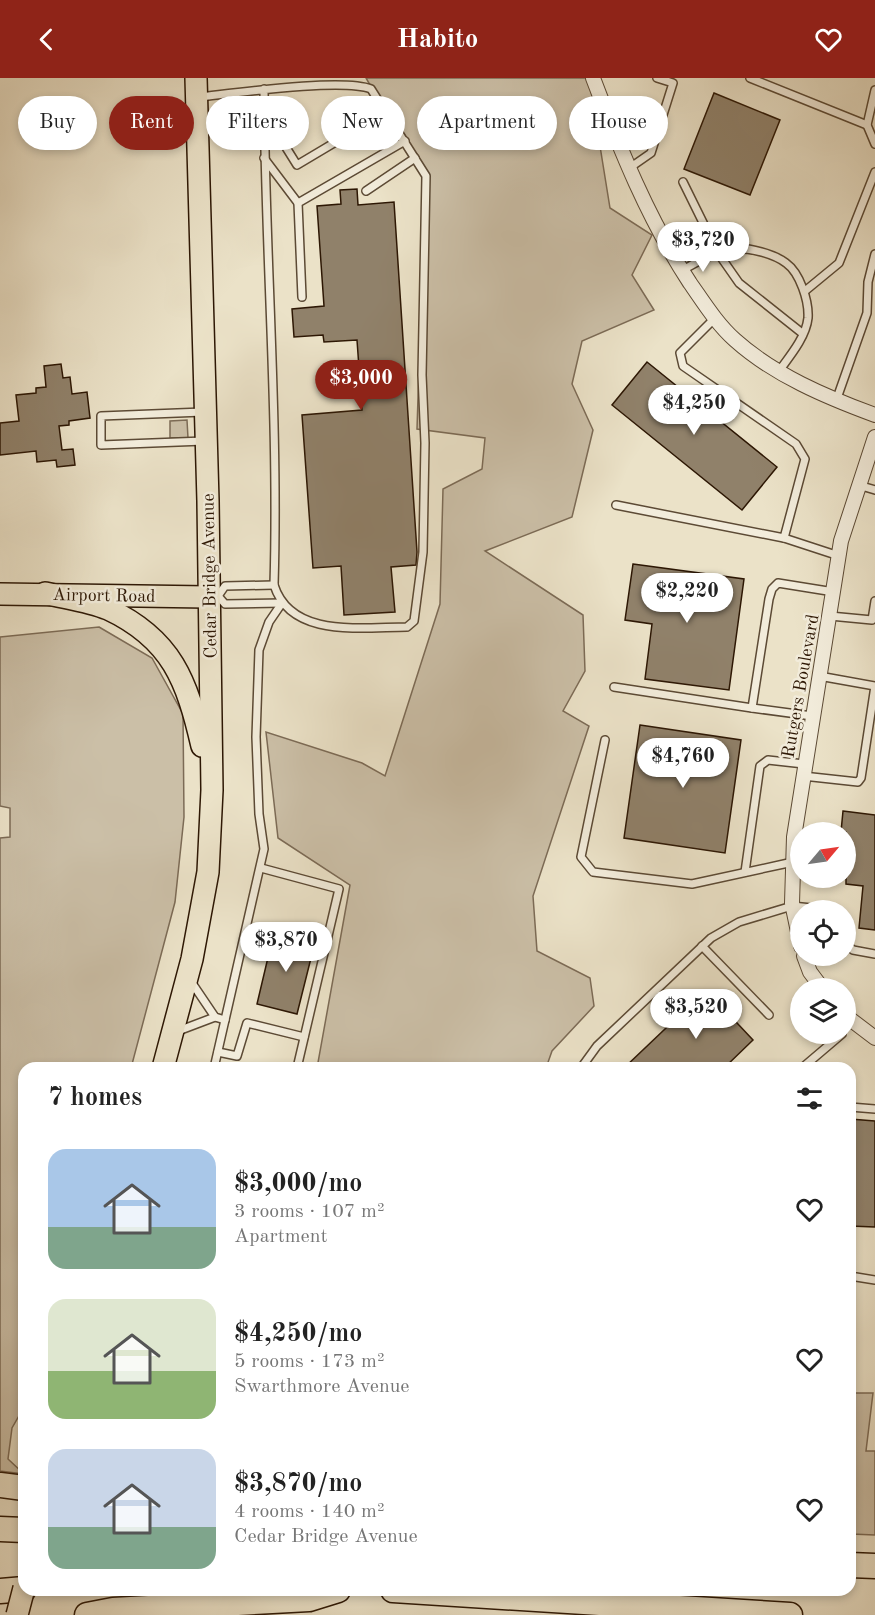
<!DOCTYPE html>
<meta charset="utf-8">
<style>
:root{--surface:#fff;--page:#f2f2f2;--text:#222;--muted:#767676;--accent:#8f2418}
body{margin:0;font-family:"Old Standard TT",serif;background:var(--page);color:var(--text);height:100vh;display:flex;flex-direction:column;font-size:22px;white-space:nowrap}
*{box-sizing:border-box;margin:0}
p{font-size:20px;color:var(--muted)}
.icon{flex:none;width:33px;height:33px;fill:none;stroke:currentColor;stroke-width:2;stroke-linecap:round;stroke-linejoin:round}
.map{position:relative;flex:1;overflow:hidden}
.drawer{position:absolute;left:18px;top:984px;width:838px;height:534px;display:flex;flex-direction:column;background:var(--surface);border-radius:18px;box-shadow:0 3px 9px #0003}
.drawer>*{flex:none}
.top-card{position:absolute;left:18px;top:18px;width:840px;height:54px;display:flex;gap:12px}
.needle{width:39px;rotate:61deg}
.fabs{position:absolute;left:790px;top:744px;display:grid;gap:12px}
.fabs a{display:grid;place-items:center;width:66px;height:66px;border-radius:50%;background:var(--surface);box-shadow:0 3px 9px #0003;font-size:30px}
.price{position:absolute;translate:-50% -51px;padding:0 14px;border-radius:21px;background:#fff;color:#222;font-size:20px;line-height:39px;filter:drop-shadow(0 2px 3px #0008)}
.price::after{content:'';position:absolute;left:50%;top:36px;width:18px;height:14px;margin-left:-9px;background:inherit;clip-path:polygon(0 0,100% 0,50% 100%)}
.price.active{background:var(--accent);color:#fff}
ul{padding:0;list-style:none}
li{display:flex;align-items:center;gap:18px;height:150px;padding:0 30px}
li span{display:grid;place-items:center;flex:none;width:168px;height:120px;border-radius:18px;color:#555}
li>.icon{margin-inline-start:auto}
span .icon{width:72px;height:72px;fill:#fffc;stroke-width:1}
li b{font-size:26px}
h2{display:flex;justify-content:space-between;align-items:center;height:72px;padding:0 30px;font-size:26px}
.pill{padding:0 21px;border-radius:27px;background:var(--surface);box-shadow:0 3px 9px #0003;font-size:21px;line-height:54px}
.pill.active{background:var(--accent);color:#fff}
header{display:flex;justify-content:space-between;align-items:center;height:78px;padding:0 30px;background:var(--accent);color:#fff;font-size:27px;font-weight:800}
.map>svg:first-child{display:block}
</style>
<header><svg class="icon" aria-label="back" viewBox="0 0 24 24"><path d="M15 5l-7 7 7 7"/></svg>Habito<svg class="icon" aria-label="heart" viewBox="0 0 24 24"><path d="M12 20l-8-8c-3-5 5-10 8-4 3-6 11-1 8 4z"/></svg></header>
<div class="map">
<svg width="875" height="1537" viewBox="0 0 875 1537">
<rect width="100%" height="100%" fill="#ebe2c8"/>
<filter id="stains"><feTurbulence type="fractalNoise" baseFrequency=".00333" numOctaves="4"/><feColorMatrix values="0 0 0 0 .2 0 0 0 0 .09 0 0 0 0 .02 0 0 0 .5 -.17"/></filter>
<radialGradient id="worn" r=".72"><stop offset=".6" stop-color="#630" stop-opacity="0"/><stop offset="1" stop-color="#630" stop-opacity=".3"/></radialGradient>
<g fill="#cbbfa7" stroke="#7c6b56" stroke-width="1.5">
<polygon points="366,0 589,0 610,130 652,157 632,197 654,232 582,263 572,306 593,352 572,439 485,473 583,537 585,593 563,633 589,648 533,818 537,873 590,900 594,928 552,973 546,990 317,990 350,807 278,760 266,654 362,685 385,698 440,526 443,411 482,391 485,360 417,351 425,101"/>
<polygon points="187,342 188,360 170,360 170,343"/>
<polygon points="99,549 152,580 183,636 184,739 175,824 131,990 24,990 24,1329 12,1350 8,1381 24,1396 0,1393 0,760 10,759 10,730 0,728 0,559"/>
<polygon points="850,1315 873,1315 866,1373 875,1373 875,1457 851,1456"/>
</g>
<g fill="#90816a" stroke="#2d1704" stroke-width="1.5">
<polygon points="714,15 780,42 750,117 684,91"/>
<polygon points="357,111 358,127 394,124 417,474 416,487 391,489 395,534 344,537 341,488 313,490 302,337 362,332 357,262 324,264 323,257 294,259 292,231 324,228 317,128 341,126 340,112"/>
<polygon points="647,284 777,389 742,432 612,327"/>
<polygon points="61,286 63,300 70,299 72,316 87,314 90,340 69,343 69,347 59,348 62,372 73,371 75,387 57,389 56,382 37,384 36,373 0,377 0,345 19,343 16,317 36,315 36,310 46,309 44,288"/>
<polygon points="633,486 744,501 729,612 645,601 652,546 625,542"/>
<polygon points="640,647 741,662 725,775 624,760"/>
<polygon points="843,733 875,737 875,852 859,850 863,808 846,806 846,754 841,754"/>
<polygon points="274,854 315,864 297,936 257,926"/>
<polygon points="706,912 753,962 724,990 624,990"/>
<polygon points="850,1041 875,1043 875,1149 850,1148"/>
</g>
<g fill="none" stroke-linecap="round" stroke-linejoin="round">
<g stroke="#5c4a35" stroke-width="10">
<g id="service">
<polyline points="750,0 867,47"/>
<polyline points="875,12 867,47 875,66"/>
<path d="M199,19C236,15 342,0 371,11L426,98L422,297L425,365L423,474L414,543L407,549C363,549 291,561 274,507C279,341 265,176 264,11"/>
<polyline points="264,52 277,55 297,87 386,34"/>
<polyline points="264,80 298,125"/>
<polyline points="628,91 651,75 673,5 657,0"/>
<polyline points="683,104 718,175 739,205 802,255"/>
<polyline points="366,113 415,80"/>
<path d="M682,192C698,184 715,173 733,171C749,169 774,176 786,185C800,195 809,223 808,240C806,259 790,278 779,293"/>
<polyline points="805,213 839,185 875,94"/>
<polyline points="302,219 298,125 405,63"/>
<polyline points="836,323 867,235 868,204 875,176"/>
<polyline points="203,334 101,338 101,367 204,363"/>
<polyline points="858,407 875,412"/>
<polyline points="616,427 784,460 805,381 796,366 683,288 680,275 715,240"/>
<polyline points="784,460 839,478"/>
<polyline points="218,518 225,526 282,525"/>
<polyline points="218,518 225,508 274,507"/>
<polyline points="830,538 872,542 875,523"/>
<polyline points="614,609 752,630"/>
<polyline points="812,638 752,630 769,521 772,511 778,505 834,514"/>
<polyline points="605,662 581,779 593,794 692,806 793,784"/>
<polyline points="803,698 858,704 861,700 875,608 819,598"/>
<polyline points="261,790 339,811 297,990"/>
<polyline points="745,794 760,688 768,682 804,686"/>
<polyline points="846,866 853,872 875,876"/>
<polyline points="702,868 769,937"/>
<polyline points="190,902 215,939 225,942 264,771 259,736 256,659 259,572 269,544 282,525"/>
<polyline points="178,953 215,939"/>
<polyline points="218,974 237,978 247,945 304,959"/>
<polyline points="214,990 225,942"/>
<polyline points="581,990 597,968 711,860 739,844 792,828 831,832"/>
<polyline points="802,990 842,956"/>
<polyline points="850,1029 875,1031"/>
<polyline points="850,1198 875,1202"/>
</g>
</g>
<g stroke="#5c4a35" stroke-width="16">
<g id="minor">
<path d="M593,0C620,71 648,141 690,205C704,225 717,246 735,262C774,297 826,319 875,337"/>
<polyline points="801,868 792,825 794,759 841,463 875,359"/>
<polyline points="804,878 810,894 822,910"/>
<polyline points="846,938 875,960"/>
</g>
</g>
<g stroke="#2d1704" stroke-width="24">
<g id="primary">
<path d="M45,515C65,520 89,523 108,531C172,561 187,603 202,668"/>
<polyline points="0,516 208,519"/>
<polyline points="163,990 192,881 208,794 212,712 208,423 196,0"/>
</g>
</g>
<g stroke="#2d1704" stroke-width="27">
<g id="motorway">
<polyline points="0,1407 24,1410"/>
<polyline points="0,1451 24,1452"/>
<polyline points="850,1487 875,1488"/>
<polyline points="393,1512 790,1537"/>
<polyline points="0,1513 24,1511"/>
<polyline points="87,1537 113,1532 309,1521 338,1512"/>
</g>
</g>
<use href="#service" stroke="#f2ecdb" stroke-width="7"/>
<use href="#minor" stroke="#f2ecdb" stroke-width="14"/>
<use href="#primary" stroke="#ebe2c8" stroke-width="21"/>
<use href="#motorway" stroke="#ebe2c8" stroke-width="24"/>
<g stroke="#2d1704" stroke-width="24" stroke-linecap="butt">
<polyline id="primary-bridge" points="17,1537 24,1510"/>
</g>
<use href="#primary-bridge" stroke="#ebe2c8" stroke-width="21"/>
</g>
<g text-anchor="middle" stroke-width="5" stroke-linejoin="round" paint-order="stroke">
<g font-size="18" fill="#2d1704" stroke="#f2ecdb">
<text transform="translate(209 498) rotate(-91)" y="6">Cedar Bridge Avenue</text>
<text transform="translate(104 517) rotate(1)" y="6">Airport Road</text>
<text transform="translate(800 608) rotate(-80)" y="6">Rutgers Boulevard</text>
</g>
</g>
<rect width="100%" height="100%" filter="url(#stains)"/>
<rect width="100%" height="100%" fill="url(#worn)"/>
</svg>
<div class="fabs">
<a><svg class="needle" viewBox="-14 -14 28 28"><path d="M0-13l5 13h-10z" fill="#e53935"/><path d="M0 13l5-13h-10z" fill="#767676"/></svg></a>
<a><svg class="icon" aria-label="locate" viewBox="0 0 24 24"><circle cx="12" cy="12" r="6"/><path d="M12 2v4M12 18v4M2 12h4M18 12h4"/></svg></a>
<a><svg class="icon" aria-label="layers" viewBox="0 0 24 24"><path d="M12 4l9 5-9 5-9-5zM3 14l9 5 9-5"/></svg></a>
</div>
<b class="price" style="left:703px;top:195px">$3,720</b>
<b class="price active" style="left:361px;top:333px">$3,000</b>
<b class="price" style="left:694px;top:358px">$4,250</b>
<b class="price" style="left:687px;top:546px">$2,220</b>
<b class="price" style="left:683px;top:711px">$4,760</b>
<b class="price" style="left:286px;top:895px">$3,870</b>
<b class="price" style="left:696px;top:962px">$3,520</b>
<div class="top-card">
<a class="pill">Buy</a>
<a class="pill active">Rent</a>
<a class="pill">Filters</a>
<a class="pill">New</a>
<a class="pill">Apartment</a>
<a class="pill">House</a>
</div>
<section class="drawer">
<h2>7 homes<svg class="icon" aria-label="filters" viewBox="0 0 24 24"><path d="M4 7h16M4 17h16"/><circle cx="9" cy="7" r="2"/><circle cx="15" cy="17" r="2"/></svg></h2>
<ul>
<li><span style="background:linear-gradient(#a9c7e8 65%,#7fa58c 0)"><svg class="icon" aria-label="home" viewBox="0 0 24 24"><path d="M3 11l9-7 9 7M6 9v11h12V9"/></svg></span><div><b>$3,000/mo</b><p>3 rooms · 107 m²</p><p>Apartment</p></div><svg class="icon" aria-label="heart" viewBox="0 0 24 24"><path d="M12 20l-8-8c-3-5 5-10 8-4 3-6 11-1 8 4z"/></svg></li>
<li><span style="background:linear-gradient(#dfe7d0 60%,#8fb573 0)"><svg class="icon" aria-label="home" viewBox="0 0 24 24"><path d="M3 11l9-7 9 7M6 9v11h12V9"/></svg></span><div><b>$4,250/mo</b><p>5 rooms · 173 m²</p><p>Swarthmore Avenue</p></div><svg class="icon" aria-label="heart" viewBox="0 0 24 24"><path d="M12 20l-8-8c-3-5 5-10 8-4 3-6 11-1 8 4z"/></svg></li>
<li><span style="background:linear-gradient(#c9d6e8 65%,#7fa58c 0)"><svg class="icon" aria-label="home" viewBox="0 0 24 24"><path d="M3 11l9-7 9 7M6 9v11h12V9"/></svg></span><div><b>$3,870/mo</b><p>4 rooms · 140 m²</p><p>Cedar Bridge Avenue</p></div><svg class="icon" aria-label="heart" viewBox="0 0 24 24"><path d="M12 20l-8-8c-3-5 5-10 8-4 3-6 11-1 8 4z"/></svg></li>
</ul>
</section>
</div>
